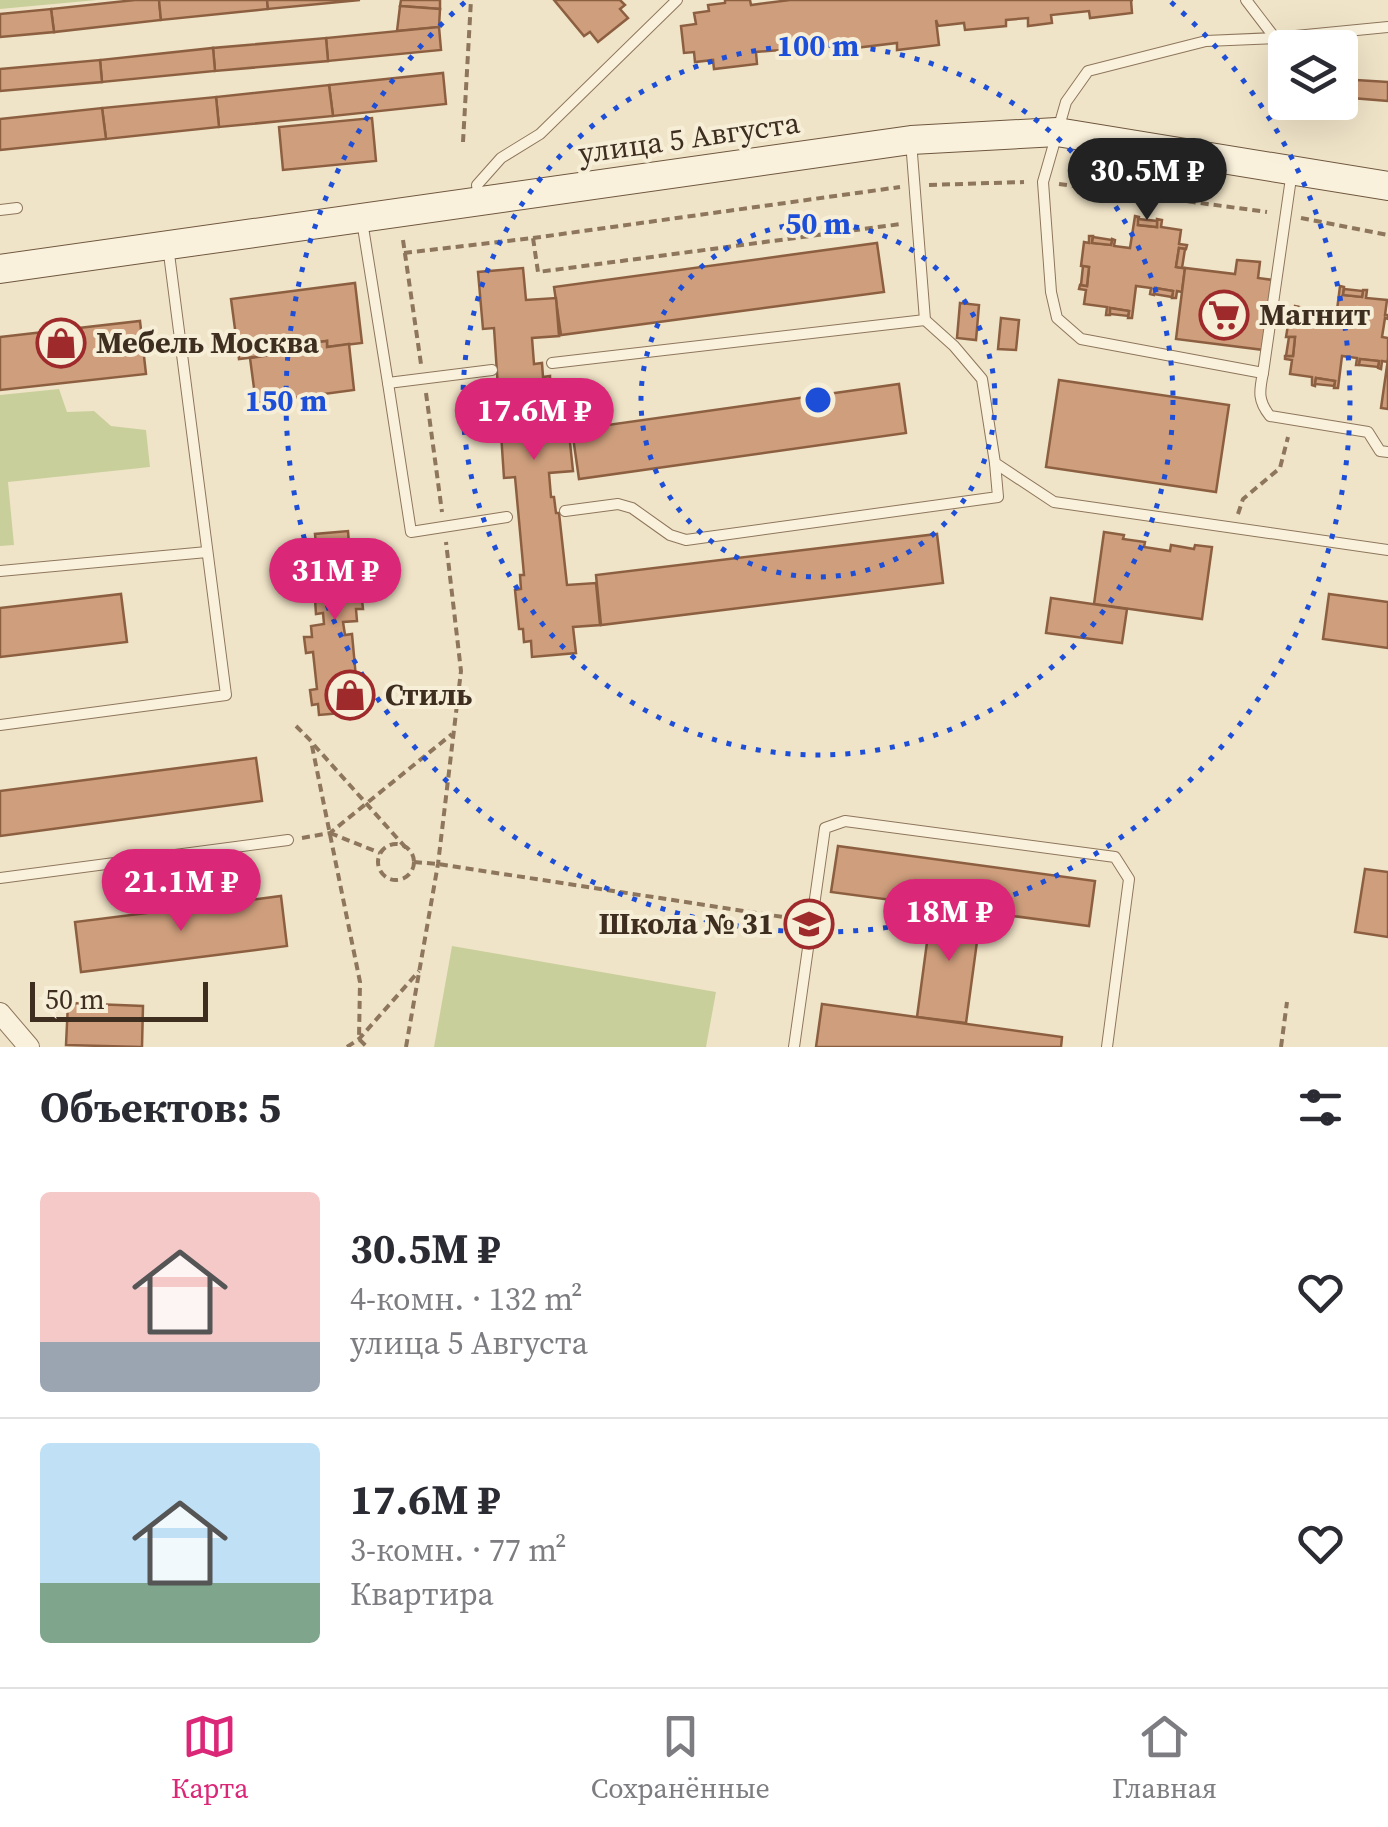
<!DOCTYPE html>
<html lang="ru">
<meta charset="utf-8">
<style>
:root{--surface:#fff;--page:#f7f7f7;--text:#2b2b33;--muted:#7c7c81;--line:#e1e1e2;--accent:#db2777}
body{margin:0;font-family:"Source Serif 4",serif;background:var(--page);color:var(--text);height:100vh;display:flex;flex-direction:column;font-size:38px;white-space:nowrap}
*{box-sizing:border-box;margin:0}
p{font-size:32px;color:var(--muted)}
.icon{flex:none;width:55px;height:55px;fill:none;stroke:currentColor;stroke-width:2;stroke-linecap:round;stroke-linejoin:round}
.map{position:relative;height:1047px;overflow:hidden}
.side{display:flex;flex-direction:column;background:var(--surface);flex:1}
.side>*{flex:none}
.controls{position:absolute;left:1268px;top:30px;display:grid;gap:20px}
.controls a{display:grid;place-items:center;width:90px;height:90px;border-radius:10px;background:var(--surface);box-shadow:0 10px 40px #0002;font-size:50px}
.scale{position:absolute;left:30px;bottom:25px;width:178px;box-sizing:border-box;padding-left:10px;border:5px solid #3d2e20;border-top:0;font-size:28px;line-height:35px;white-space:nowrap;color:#3d2e20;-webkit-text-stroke:8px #f7eed8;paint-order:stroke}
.price{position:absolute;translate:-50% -85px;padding:0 22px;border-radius:35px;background:var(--accent);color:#fff;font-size:32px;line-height:65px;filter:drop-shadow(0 2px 5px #0008)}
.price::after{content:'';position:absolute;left:50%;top:60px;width:30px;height:22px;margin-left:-15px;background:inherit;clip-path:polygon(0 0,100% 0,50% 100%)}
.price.on{background:#222;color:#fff}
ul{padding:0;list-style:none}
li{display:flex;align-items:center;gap:30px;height:250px;padding:0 40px}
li+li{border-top:2px solid var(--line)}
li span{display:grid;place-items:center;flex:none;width:280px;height:200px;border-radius:10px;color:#555}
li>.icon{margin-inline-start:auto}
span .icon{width:120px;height:120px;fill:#fffc;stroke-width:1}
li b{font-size:42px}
h2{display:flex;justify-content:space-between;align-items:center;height:120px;padding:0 40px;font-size:42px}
.menu{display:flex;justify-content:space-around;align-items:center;height:140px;border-top:2px solid var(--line);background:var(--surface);font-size:28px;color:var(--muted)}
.menu a{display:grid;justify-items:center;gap:5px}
.menu .on{color:var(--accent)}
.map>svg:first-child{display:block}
</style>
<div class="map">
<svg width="1388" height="1047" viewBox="0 0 1388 1047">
<rect width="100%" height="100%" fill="#f0e4c8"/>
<g fill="#c9cf9b">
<polygon points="0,0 97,0 0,9"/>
<polygon points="59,389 67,412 94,411 111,426 146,430 150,467 8,482 14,545 0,546 0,395"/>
<polygon points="452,946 716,992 706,1047 434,1047"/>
</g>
<g fill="#cf9f7d" stroke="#8d5f41" stroke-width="2.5">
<polygon points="135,0 159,0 161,20 54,32 51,9"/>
<polygon points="159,0 267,0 268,9 161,20"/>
<polygon points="267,0 360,0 268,9"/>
<polygon points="401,0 440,0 440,9 400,6"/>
<polygon points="554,0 620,0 625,5 620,9 628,18 598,42 590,32 584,36"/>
<polygon points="725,0 750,0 751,5 790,0 1133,0 1131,0 1132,13 1090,18 1089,11 1051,15 1052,23 1028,26 1028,18 1006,20 1006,26 965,30 964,23 938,26 936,20 939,45 897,50 897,43 838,50 838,43 821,45 805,47 806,55 782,58 781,50 756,52 757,64 714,69 713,60 695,62 694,52 684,53 681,26 696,24 694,13 709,11 708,5 725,3"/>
<polygon points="400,6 440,9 439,27 397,31"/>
<polygon points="51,9 54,32 0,37 0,14"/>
<polygon points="439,27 441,50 328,61 326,38"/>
<polygon points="326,38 328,61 215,71 213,48"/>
<polygon points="213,48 215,71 102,82 100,60"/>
<polygon points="100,60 102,82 0,91 0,69"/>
<polygon points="443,73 446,104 333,116 329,85"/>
<polygon points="1340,79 1388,82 1388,101 1340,97"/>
<polygon points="329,85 333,116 219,127 216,97"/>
<polygon points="216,97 219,127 106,139 102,108"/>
<polygon points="102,108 106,139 0,150 0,119"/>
<polygon points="372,118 376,161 283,170 279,127"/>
<polygon points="1135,216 1139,217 1138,225 1157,227 1157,219 1162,220 1161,227 1181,230 1179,244 1187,245 1186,249 1179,248 1176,267 1185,268 1182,292 1177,291 1176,298 1172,298 1173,291 1155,288 1154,295 1150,294 1151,288 1136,286 1132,318 1128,318 1129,311 1110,308 1110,315 1106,315 1107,307 1084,304 1086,290 1079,289 1080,285 1087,286 1089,267 1081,266 1084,242 1089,243 1089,236 1093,236 1092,243 1111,245 1112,239 1115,240 1114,246 1130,248"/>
<polygon points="1138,219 1157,221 1157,227 1138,225"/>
<polygon points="1093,237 1112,240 1111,245 1092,243"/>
<polygon points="877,243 884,292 561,335 554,287"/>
<polygon points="1179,248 1185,249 1182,268 1176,267"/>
<polygon points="1237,260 1260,262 1258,278 1273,280 1264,350 1176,339 1185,268 1235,274"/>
<polygon points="1083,266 1089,267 1087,286 1081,285"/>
<polygon points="523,268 526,300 556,298 559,336 532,338 534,364 542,363 543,377 550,376 550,382 556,382 560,423 552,423 553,434 569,433 573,471 549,473 551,497 554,497 556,513 559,513 567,585 596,583 600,625 573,627 576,653 532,657 531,641 524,642 523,629 519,629 515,590 521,589 520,575 524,575 515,477 504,478 494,328 483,329 478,272"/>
<polygon points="355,283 362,343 327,347 327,341 270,348 271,355 239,359 231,299"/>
<polygon points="1340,286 1344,287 1343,295 1362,297 1363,290 1367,290 1366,298 1387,300 1385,315 1388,315 1388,319 1385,318 1382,337 1388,338 1388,362 1382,361 1381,369 1378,368 1379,361 1360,359 1359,365 1356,365 1357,358 1342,356 1338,388 1334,388 1335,381 1316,378 1315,386 1312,385 1312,377 1290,374 1292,360 1285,359 1285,356 1293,356 1295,337 1286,337 1290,313 1294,313 1295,306 1299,307 1298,313 1316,316 1317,309 1321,309 1320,316 1336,318"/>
<polygon points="1155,288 1173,291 1172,297 1154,294"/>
<polygon points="1344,289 1363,291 1362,297 1343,295"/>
<polygon points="960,303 979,305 976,340 957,338"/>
<polygon points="1298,307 1317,310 1316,316 1298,313"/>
<polygon points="1110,308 1129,311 1128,316 1110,314"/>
<polygon points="1001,318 1019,320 1016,350 998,349"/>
<polygon points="140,321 146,374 0,390 0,337"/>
<polygon points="1289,337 1295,337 1293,356 1286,356"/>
<polygon points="327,341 327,347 349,344 354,390 256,403 250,358 271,355 270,348"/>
<polygon points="1360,359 1379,361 1378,367 1359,365"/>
<polygon points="1388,359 1388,409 1381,408"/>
<polygon points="1316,378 1335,381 1334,386 1315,384"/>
<polygon points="1059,380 1229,405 1216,492 1046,467"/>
<polygon points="899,384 906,433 579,479 572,430"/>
<polygon points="348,531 349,544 356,543 363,609 356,609 357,621 343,622 345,635 352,634 358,700 352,701 353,712 319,715 318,704 312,705 310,690 317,689 313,652 306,653 304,637 312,637 311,626 324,624 323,613 316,614 315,599 321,599 318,561 310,562 309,546 316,545 315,534"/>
<polygon points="1104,532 1124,535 1123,539 1145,542 1144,547 1170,551 1171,545 1194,549 1195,545 1212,547 1202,619 1094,604"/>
<polygon points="937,534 943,583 601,625 596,575"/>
<polygon points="121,594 127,642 0,657 0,608"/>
<polygon points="1329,594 1388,602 1388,648 1323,639"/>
<polygon points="1051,598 1127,609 1122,643 1046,633"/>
<polygon points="256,758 262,801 0,836 0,791"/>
<polygon points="838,846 1095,881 1089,926 831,892"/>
<polygon points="1365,869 1388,872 1388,937 1355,932"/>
<polygon points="281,896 287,946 81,972 75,922"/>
<polygon points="932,905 981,912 966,1023 917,1017"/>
<polygon points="68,1003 143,1006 142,1047 66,1045"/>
<polygon points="822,1004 1062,1037 1061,1047 816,1047"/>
</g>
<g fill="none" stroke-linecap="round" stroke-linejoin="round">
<g stroke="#8d765c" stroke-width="12">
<g id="lane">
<polyline points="1246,0 1275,38"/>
<path d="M1388,27L1275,38L1206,41L1088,71L1066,102L1043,182L1051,292L1057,318L1081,339L1263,373C1259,392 1258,401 1270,416L1368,432L1380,451L1388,452"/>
<polyline points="911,141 925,320 954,346 982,379 995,463 1054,502 1388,550"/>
<polyline points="479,201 477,185 501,158 540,134 677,0"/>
<polyline points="0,210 17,208"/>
<polyline points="362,221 388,383 492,370"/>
<polyline points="552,363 925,320"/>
<polyline points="1263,373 1292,171"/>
<polyline points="388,383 411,532 507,517"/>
<polyline points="565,511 618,504 632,508 670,535 686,540 998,497 995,463"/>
<polyline points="0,571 207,552"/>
<polyline points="0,725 226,695 168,246"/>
<polyline points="0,878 288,840"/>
<polyline points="794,1047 825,828 845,821 1115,857 1129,879 1107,1047"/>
</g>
</g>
<g stroke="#8d765c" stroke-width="22">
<polyline id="street" points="0,1013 29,1047"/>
</g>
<g stroke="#6f573f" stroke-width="30">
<polyline id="secondary" points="0,269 911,140 1057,132 1388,186"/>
</g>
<g stroke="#8d765c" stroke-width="4" stroke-dasharray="8 5" stroke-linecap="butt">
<polyline points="463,142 471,0"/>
<polyline points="1059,184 1267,212"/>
<polyline points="929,185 1024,182"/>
<polyline points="1301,218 1388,235"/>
<polyline points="533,238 900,187"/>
<polyline points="403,240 421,364"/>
<polyline points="404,253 533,238 538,272 901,224"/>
<polyline points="426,393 442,512"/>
<polyline points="1238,514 1243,499 1280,468 1288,437"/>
<polyline points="296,726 311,741 360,982 359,1039 367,1047"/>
<polyline points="314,745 406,848"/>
<polyline points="330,833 380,853"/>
<polyline points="302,838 330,833 452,734"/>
<circle cx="396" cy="862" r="18"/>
<polyline points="414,862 438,864 796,919"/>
<polyline points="347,1047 359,1039 419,971"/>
<polyline points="406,1047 438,864 461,671 446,542"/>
<polyline points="1281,1047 1287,1002"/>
</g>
<use href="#lane" stroke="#faf1dc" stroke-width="10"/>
<use href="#street" stroke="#faf1dc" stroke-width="20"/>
<use href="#secondary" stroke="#faf1dc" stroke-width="28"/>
</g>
<g fill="none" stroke="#1d4ed8" stroke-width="5" stroke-dasharray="5 10">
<circle cx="818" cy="400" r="177"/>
<circle cx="818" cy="400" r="355"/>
<path d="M1171 2A532 532 0 1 1 465 2"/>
</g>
<defs>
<g id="supermarket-ring" transform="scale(2.5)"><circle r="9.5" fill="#f7eed8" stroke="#9e2a2b" stroke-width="1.5"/><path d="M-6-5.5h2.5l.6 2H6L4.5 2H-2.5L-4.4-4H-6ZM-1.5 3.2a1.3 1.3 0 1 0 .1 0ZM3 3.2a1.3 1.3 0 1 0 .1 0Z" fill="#9e2a2b"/></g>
<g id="shop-ring" transform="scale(2.5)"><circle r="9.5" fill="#f7eed8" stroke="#9e2a2b" stroke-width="1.5"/><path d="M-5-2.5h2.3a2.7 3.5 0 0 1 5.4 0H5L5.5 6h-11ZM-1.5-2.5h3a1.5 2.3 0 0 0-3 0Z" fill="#9e2a2b"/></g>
<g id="school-ring" transform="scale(2.5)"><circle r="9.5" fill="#f7eed8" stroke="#9e2a2b" stroke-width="1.5"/><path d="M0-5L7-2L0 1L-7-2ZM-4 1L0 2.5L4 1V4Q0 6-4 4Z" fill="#9e2a2b"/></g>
</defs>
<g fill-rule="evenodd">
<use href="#supermarket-ring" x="1224" y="315"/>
<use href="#shop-ring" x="61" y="343"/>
<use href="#shop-ring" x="350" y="695"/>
<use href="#school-ring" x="809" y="924"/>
</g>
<g text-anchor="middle" stroke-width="8" stroke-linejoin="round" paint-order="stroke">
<g font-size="30" fill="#3d2e20" stroke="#f7eed8">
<text transform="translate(689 138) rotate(-8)" y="10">улица 5 Августа</text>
</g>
<g font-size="30" font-weight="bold" fill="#3d2e20" stroke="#f7eed8" text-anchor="start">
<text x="1259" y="325">Магнит</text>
<text x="96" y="353">Мебель Москва</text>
<text x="385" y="705">Стиль</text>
<text x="774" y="934" text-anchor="end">Школа № 31</text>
</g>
</g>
<circle cx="818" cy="400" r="15" fill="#1d4ed8" stroke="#f7eed8" stroke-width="5"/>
<g font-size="30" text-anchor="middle" font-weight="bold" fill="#1d4ed8" stroke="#f7eed8" stroke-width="8" stroke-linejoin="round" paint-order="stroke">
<text x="818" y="56">100 m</text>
<text x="818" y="234">50 m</text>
<text x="286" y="411">150 m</text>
</g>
</svg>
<div class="controls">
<a><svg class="icon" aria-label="layers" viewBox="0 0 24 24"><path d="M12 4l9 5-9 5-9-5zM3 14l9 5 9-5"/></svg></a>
</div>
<div class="scale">50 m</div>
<b class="price on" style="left:1147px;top:223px">30.5M ₽</b>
<b class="price" style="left:534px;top:463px">17.6M ₽</b>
<b class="price" style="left:335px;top:623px">31M ₽</b>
<b class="price" style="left:181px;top:934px">21.1M ₽</b>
<b class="price" style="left:949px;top:964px">18M ₽</b>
</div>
<section class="side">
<h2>Объектов: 5<svg class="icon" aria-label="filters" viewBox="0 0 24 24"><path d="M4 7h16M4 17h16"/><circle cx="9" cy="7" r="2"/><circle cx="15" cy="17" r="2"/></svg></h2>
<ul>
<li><span style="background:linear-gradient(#f6c9c9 75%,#9aa5b1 0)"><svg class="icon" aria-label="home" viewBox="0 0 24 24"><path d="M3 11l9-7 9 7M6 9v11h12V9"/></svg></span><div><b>30.5M ₽</b><p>4-комн. · 132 m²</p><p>улица 5 Августа</p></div><svg class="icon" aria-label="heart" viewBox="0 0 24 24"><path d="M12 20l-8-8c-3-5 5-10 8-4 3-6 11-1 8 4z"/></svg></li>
<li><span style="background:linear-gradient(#bfe0f5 70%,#7fa58c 0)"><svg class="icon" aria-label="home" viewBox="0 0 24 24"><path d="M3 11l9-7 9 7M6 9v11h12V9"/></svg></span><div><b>17.6M ₽</b><p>3-комн. · 77 m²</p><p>Квартира</p></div><svg class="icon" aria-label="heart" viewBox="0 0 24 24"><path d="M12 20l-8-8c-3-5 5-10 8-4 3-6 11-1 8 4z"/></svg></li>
</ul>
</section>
<nav class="menu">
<a class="on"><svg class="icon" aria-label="map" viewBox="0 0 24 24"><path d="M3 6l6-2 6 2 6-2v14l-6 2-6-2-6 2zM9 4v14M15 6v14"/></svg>Карта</a>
<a><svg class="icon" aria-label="saved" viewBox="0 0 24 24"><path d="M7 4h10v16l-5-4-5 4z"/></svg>Сохранённые</a>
<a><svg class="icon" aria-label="home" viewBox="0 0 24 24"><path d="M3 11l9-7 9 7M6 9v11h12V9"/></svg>Главная</a>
</nav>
